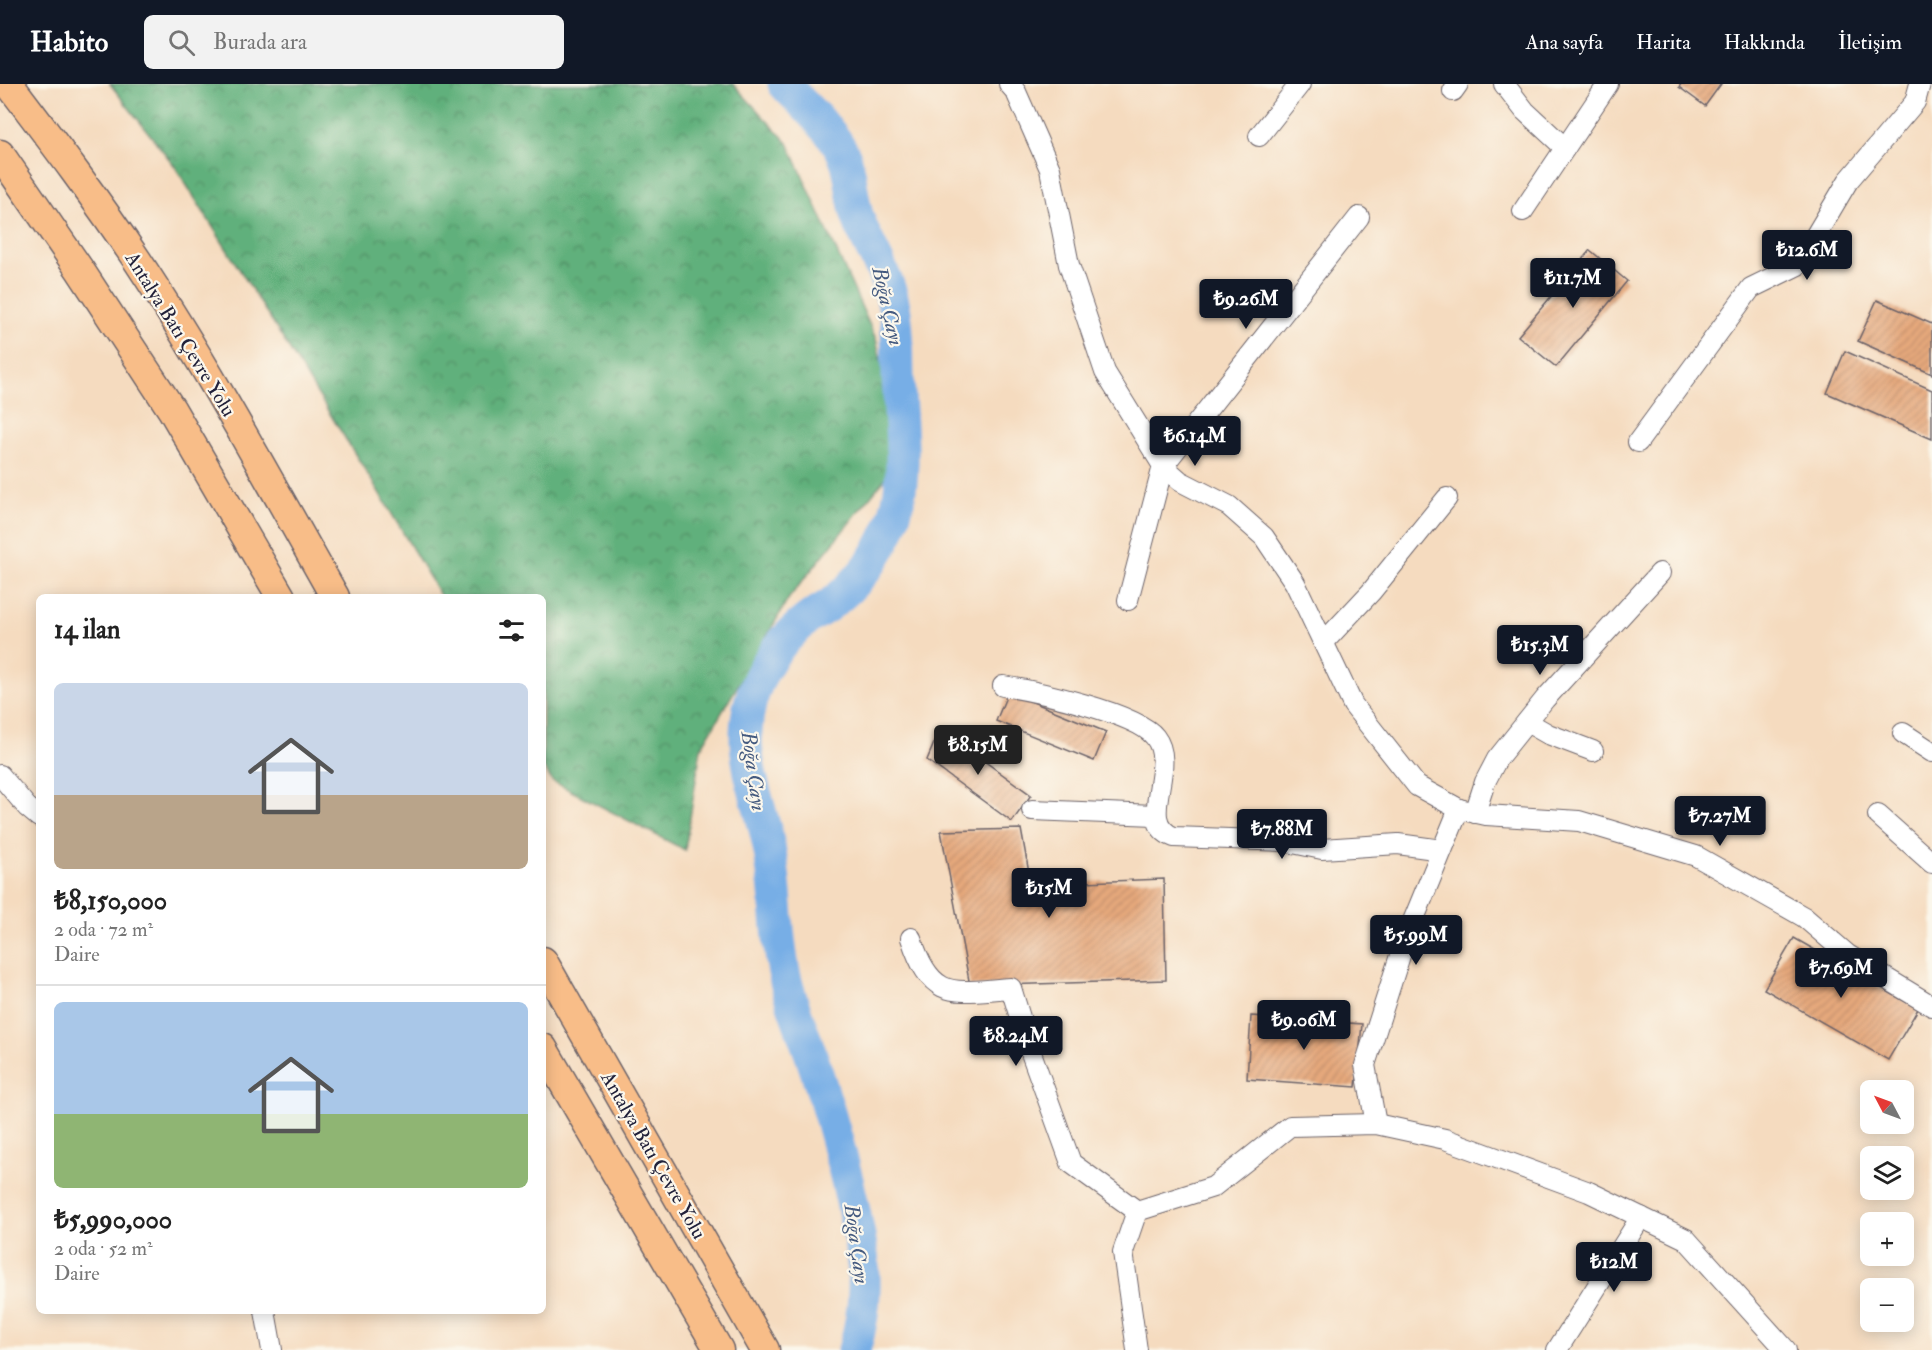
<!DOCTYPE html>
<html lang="tr">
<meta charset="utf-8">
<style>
:root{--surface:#fff;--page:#f2f2f2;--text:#222;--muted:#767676;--line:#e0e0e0;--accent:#111827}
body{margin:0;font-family:"IM FELL Double Pica",serif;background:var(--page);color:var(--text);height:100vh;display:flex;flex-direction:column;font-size:22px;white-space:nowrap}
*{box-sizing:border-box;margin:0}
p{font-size:20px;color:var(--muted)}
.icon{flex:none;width:33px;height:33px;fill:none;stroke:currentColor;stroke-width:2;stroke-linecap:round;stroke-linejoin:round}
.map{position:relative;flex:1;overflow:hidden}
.drawer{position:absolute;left:36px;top:510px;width:510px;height:720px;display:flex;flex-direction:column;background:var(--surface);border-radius:9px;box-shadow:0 3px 15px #0003}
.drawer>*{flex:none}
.needle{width:39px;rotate:311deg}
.fabs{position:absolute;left:1860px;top:996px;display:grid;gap:12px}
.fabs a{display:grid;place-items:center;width:54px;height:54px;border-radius:9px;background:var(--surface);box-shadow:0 3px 15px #0003;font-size:30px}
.price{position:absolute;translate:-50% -51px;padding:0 14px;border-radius:6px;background:var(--accent);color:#fff;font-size:20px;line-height:39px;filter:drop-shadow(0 2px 3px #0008)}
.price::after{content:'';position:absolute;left:50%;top:36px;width:18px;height:14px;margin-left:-9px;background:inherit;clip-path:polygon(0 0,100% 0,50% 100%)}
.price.on{background:#222;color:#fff}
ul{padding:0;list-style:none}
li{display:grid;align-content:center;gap:12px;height:318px;padding:0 18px}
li+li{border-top:2px solid var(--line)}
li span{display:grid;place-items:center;height:186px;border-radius:9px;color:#555}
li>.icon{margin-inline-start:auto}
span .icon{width:108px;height:108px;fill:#fffc;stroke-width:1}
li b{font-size:26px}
h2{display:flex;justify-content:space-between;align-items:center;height:72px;padding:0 18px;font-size:26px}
header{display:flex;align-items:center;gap:36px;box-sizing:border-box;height:84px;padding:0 30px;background:var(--accent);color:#fff}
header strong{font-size:28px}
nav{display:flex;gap:33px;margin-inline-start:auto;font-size:21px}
.search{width:420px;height:54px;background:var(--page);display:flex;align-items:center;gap:15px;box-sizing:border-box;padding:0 21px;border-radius:9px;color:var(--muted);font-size:22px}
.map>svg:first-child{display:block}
</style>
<header>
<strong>Habito</strong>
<div class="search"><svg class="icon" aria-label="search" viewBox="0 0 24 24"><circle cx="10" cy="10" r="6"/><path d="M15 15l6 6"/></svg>Burada ara</div>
<nav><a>Ana sayfa</a><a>Harita</a><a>Hakkında</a><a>İletişim</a></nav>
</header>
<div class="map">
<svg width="1932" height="1266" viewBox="0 0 1932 1266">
<defs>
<pattern id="forest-crowns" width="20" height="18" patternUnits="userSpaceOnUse" patternTransform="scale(1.5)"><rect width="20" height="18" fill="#61b07b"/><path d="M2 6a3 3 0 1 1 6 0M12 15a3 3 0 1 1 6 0" fill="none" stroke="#508f66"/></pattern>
<pattern id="building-hatch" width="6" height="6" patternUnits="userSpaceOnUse" patternTransform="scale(1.5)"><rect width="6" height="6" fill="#e5a87c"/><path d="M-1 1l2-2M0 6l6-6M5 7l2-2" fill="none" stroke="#c4906c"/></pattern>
</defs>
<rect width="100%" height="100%" fill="#fbf7ec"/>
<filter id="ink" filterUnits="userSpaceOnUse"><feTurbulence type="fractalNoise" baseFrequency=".0167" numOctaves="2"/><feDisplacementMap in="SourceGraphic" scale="12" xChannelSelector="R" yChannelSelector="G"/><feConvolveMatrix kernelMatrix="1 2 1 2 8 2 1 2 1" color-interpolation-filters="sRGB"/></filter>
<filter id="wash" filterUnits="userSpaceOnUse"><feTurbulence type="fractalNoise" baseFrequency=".008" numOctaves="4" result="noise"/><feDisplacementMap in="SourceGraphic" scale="24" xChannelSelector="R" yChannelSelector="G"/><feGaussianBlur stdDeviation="1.35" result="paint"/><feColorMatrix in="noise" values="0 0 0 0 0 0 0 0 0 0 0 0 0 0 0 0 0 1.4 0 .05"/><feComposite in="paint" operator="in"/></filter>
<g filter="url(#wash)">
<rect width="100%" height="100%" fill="#f5dbbf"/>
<polygon fill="url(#forest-crowns)" stroke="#42695b" stroke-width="1.5" points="110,0 733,0 788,59 876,255 903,372 789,514 701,664 685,766 552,697 543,682 543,513 441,513 377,405 174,81"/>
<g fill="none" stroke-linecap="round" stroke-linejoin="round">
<path stroke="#77aee6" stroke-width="33" d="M784,0C801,19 827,41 839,62C853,83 850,111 858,134C867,160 883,183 891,210C899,238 897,264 898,292C901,364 915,420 867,484C856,498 843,511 828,522C820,527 812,531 805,537C771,564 747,605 746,649C745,689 762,725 769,763C778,806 775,850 785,893C791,920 802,945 811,971C826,1015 838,1059 849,1104C862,1163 873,1206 854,1266"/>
</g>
<g id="blocks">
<g fill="url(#building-hatch)">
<polygon points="1681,0 1721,0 1705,22 1679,3"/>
<polygon points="1590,166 1627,197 1556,283 1518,252"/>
<polygon points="1877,216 1932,240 1932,290 1858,257"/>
<polygon points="1845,267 1932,306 1932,355 1827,309"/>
<polygon points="1008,608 1106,648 1094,677 996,637"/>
<polygon points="940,645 1031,711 1012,738 927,676"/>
<polygon points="1021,745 1031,800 1164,795 1166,896 970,902 941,747"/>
<polygon points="1794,854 1918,925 1888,976 1764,905"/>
<polygon points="1251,932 1362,940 1356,1003 1247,995"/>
</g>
</g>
</g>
<g filter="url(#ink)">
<use href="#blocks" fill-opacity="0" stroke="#6c6369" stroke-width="1.5"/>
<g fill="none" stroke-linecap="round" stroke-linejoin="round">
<g stroke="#6c6369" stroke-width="22">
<g id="minor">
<polyline points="1009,0 1016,8 1050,85 1069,181 1105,288 1163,382 1180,397 1229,422 1264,453 1295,499 1353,621 1417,702 1459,725 1486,731 1579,737 1696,772 1804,833 1848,871 1932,922"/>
<polyline points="1504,0 1525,27 1565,64"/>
<polyline points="1453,7 1458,0"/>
<polyline points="1259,52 1300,0"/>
<polyline points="1523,127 1608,0"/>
<polyline points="1638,358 1751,204 1798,181 1848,97 1915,18 1920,0"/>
<polyline points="1128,516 1163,382 1359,133"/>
<polyline points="1324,558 1371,508 1447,414"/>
<path d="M1003,602C1035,607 1137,629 1155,653C1179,684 1134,738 1174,753L1283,757L1322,765L1398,760L1442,766"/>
<polyline points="1527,638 1548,650 1593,667"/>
<polyline points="1903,649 1932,668"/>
<polyline points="0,691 27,723 39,733"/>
<polyline points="1032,726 1155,731"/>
<polyline points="1475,729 1485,698 1497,675 1545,615 1660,489"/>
<polyline points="1878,731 1932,779"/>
<path d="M911,854C932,918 953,908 1011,904L1030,966L1071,1079L1137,1127"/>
<polyline points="1376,1040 1365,981 1404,859 1459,725"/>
<polyline points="265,1227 272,1266"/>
<polyline points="1137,1266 1123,1168 1137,1127 1213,1103 1290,1042 1376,1040 1445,1055 1589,1108 1686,1155 1786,1266"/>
<polyline points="1557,1266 1641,1133"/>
</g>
</g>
<g stroke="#6c6369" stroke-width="31">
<g id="highway">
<path d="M9,0C53,58 97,116 137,176C209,285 271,400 335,513"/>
<polyline points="0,70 80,186 172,326 281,513"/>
<polyline points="543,877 765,1266"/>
<polyline points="543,964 719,1266"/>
</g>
</g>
<use href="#minor" stroke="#fff" stroke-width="20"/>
<use href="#highway" stroke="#f8bd88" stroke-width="28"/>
</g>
</g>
<g text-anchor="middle" stroke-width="4.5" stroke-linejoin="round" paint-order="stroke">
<g font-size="20" fill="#22223b" stroke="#fbf7ec">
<text transform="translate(181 250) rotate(58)" y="7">Antalya Batı Çevre Yolu</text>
<text transform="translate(654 1071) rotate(60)" y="7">Antalya Batı Çevre Yolu</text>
</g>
<g font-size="21" font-style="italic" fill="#445a7f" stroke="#fbf7ec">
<text transform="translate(888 222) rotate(77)" y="7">Boğa Çayı</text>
<text transform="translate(754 687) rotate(82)" y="7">Boğa Çayı</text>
<text transform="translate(857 1160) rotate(82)" y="7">Boğa Çayı</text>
</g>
</g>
</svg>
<div class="fabs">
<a><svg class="needle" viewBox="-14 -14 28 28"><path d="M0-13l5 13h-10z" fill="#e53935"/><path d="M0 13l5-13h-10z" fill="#767676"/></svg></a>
<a><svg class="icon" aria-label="layers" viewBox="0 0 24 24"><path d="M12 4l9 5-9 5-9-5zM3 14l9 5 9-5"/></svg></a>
<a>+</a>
<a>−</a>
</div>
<b class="price" style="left:1807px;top:197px">₺12.6M</b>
<b class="price" style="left:1573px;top:225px">₺11.7M</b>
<b class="price" style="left:1246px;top:246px">₺9.26M</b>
<b class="price" style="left:1195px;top:383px">₺6.14M</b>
<b class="price" style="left:1540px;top:592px">₺15.3M</b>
<b class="price on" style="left:978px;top:692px">₺8.15M</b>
<b class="price" style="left:1720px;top:763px">₺7.27M</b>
<b class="price" style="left:1282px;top:776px">₺7.88M</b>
<b class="price" style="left:1049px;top:835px">₺15M</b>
<b class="price" style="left:1416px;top:882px">₺5.99M</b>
<b class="price" style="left:1841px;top:915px">₺7.69M</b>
<b class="price" style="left:1304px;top:967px">₺9.06M</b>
<b class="price" style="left:1016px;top:983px">₺8.24M</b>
<b class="price" style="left:1614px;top:1209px">₺12M</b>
<section class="drawer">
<h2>14 ilan<svg class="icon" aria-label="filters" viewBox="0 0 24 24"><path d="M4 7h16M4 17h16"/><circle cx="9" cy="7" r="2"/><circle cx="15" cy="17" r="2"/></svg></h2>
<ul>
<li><span style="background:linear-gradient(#c9d6e8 60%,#b9a48a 0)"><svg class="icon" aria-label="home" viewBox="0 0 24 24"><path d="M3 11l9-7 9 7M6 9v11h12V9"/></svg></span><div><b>₺8,150,000</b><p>2 oda · 72 m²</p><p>Daire</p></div></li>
<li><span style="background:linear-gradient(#a9c7e8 60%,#8fb573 0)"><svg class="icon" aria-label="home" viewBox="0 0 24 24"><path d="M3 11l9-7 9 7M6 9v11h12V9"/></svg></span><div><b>₺5,990,000</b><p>2 oda · 52 m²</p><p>Daire</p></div></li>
</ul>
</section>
</div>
